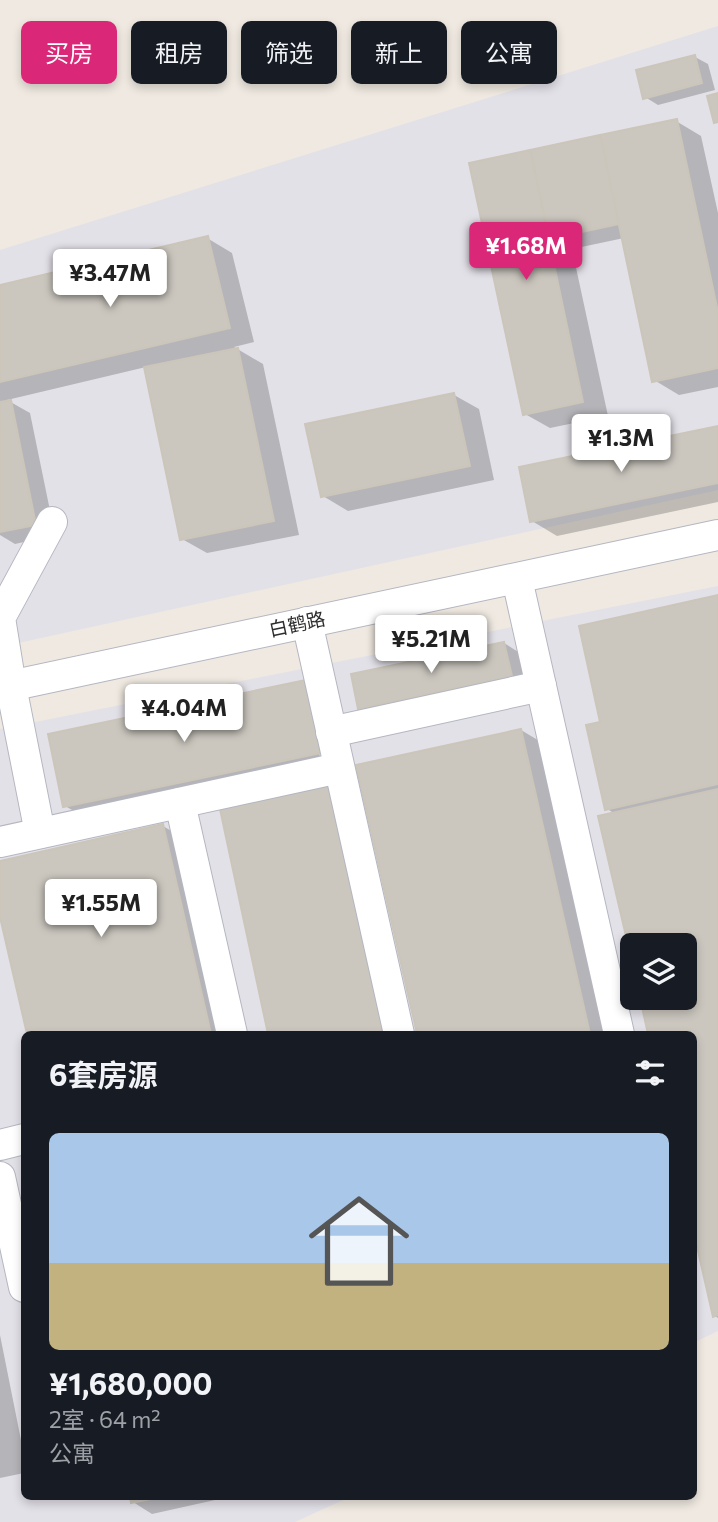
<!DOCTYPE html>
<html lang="zh">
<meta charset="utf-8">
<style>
:root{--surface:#171b24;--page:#242831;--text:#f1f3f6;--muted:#9ea1a6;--line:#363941;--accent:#db2777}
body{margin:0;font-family:Commissioner,"Noto Sans SC",sans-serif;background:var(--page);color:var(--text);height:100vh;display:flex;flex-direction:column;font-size:26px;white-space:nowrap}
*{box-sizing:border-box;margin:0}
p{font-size:23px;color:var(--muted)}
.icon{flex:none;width:38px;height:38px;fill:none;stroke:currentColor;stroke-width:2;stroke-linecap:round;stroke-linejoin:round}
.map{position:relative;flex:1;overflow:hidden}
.details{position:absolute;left:21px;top:1031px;width:676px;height:469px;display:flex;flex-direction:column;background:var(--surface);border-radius:10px;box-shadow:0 4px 10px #0003}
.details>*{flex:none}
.guide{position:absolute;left:21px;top:21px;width:677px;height:63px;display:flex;gap:14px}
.fabs{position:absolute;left:620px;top:933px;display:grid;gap:14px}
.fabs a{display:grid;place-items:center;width:77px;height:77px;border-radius:10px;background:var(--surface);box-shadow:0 4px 10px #0003;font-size:35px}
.price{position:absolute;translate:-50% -60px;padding:0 16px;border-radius:7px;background:#fff;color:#222;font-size:23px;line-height:46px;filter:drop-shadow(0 2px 4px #0008)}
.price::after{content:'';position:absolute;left:50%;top:42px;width:21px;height:16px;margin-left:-10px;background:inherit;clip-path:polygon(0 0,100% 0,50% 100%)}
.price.selected{background:var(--accent);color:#fff}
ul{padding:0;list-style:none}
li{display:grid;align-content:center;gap:14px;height:371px;padding:0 28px}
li+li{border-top:2px solid var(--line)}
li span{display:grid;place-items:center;height:217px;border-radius:10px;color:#555}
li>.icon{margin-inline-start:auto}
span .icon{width:126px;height:126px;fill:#fffc;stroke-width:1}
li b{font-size:30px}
h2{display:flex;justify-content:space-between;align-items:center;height:84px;padding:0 28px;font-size:30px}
.pill{padding:0 24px;border-radius:10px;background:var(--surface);box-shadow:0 4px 10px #0003;font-size:24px;line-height:63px}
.pill.selected{background:var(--accent);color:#fff}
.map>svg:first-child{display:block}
</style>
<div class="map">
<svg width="718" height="1522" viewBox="0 0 718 1522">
<rect width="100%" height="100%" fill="#efe9e1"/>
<g fill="#e3e1e8" fill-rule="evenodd">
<polygon points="718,26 718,490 0,647 0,250"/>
<path d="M718,586V1331L693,1343V1034H24V1496H352L295,1522H0V729ZM632,945H684V998H632Z"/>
</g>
<g fill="#0003" fill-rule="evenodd">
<polygon points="695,57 708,64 715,90 658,105 645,97"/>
<polygon points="676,121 701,136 718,213 718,387 679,395 654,380 624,238 572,249 608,416 550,428 525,414 471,164"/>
<polygon points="207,238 232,253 254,342 234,347 263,364 299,535 207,553 182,539 146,367 7,400 30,413 55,535 15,544 0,535 0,287"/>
<polygon points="454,395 479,409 494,480 348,511 323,496"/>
<polygon points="718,428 718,502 557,536 532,521"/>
<polygon points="718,596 718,1318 715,1316 693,1221 693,1034 650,1034 642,998 684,998 684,945 615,814 606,808 602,723"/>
<polygon points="504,643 523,655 530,687 379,719 360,707"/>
<path d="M305,682L346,767L90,820L65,806ZM308,698L325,761L321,762Z"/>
<polygon points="521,730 546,745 611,1034 419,1034 358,767"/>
<polygon points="222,810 411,1034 270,1034"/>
<polygon points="163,826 188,841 232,1034 29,1034 0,909 0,863"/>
<polygon points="0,1335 24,1455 24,1473 0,1478"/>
<polygon points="131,1496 233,1496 152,1514 133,1502"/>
</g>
<g fill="#cbc7bf" stroke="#cbc5ba" stroke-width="2">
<polygon points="695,55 702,83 643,99 636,70"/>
<polygon points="718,93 718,122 714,123 707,96"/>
<polygon points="677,119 718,312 718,368 652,382 600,135"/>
<polygon points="600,135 619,224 549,239 530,150"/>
<polygon points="530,150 583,402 523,415 469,163"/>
<polygon points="208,236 230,328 0,382 0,285"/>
<polygon points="238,348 274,521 180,540 144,367"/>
<polygon points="454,393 470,466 321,497 305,424"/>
<polygon points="11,400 36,525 0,532 0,402"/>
<polygon points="718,426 718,483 530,522 519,467"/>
<polygon points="718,595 718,784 605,810 586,725 600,722 579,626"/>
<polygon points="504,642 512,676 358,709 351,674"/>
<polygon points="306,680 321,753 63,807 48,734"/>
<polygon points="521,729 590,1034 417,1034 356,765"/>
<polygon points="337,784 390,1034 268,1034 220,809"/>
<polygon points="718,789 718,1315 713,1317 693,1229 693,1034 648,1034 640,998 684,998 684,945 632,945 632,962 598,816"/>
<polygon points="163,824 211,1034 27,1034 0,917 0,861"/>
<polygon points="130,1496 165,1496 131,1503"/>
</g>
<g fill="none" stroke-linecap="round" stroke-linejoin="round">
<g stroke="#b4b7c1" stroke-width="32">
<g id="minor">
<polyline points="517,579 619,1034"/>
<polyline points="307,622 399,1034"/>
<polyline points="0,688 718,535"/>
<polyline points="331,732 541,686"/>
<polyline points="180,803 232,1034"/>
<polyline points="40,833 11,686 0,618 52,522"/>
<polyline points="0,842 339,768"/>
<polyline points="0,1145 24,1139"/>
<polyline points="0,1177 24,1287"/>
</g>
</g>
<use href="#minor" stroke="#fff" stroke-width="30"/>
</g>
<g text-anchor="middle" stroke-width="5" stroke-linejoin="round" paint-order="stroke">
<g font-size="19" fill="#2e2e2e" stroke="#fff">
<text transform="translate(297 624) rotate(-12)" y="7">白鹤路</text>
</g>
</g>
</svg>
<div class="fabs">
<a><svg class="icon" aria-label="layers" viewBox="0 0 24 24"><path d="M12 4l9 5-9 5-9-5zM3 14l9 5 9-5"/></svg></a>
</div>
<b class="price selected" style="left:526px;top:282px">¥1.68M</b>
<b class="price" style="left:110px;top:309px">¥3.47M</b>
<b class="price" style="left:621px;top:474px">¥1.3M</b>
<b class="price" style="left:431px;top:675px">¥5.21M</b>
<b class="price" style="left:184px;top:744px">¥4.04M</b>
<b class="price" style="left:101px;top:939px">¥1.55M</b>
<div class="guide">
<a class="pill selected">买房</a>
<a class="pill">租房</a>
<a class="pill">筛选</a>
<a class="pill">新上</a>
<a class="pill">公寓</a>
</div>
<section class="details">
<h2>6套房源<svg class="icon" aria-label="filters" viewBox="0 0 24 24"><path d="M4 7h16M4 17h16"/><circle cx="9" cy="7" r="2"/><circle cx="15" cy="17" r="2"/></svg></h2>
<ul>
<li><span style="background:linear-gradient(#a9c7e8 60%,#c2b280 0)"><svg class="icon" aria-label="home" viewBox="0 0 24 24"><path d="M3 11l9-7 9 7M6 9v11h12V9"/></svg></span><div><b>¥1,680,000</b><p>2室 · 64 m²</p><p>公寓</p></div></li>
</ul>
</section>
</div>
